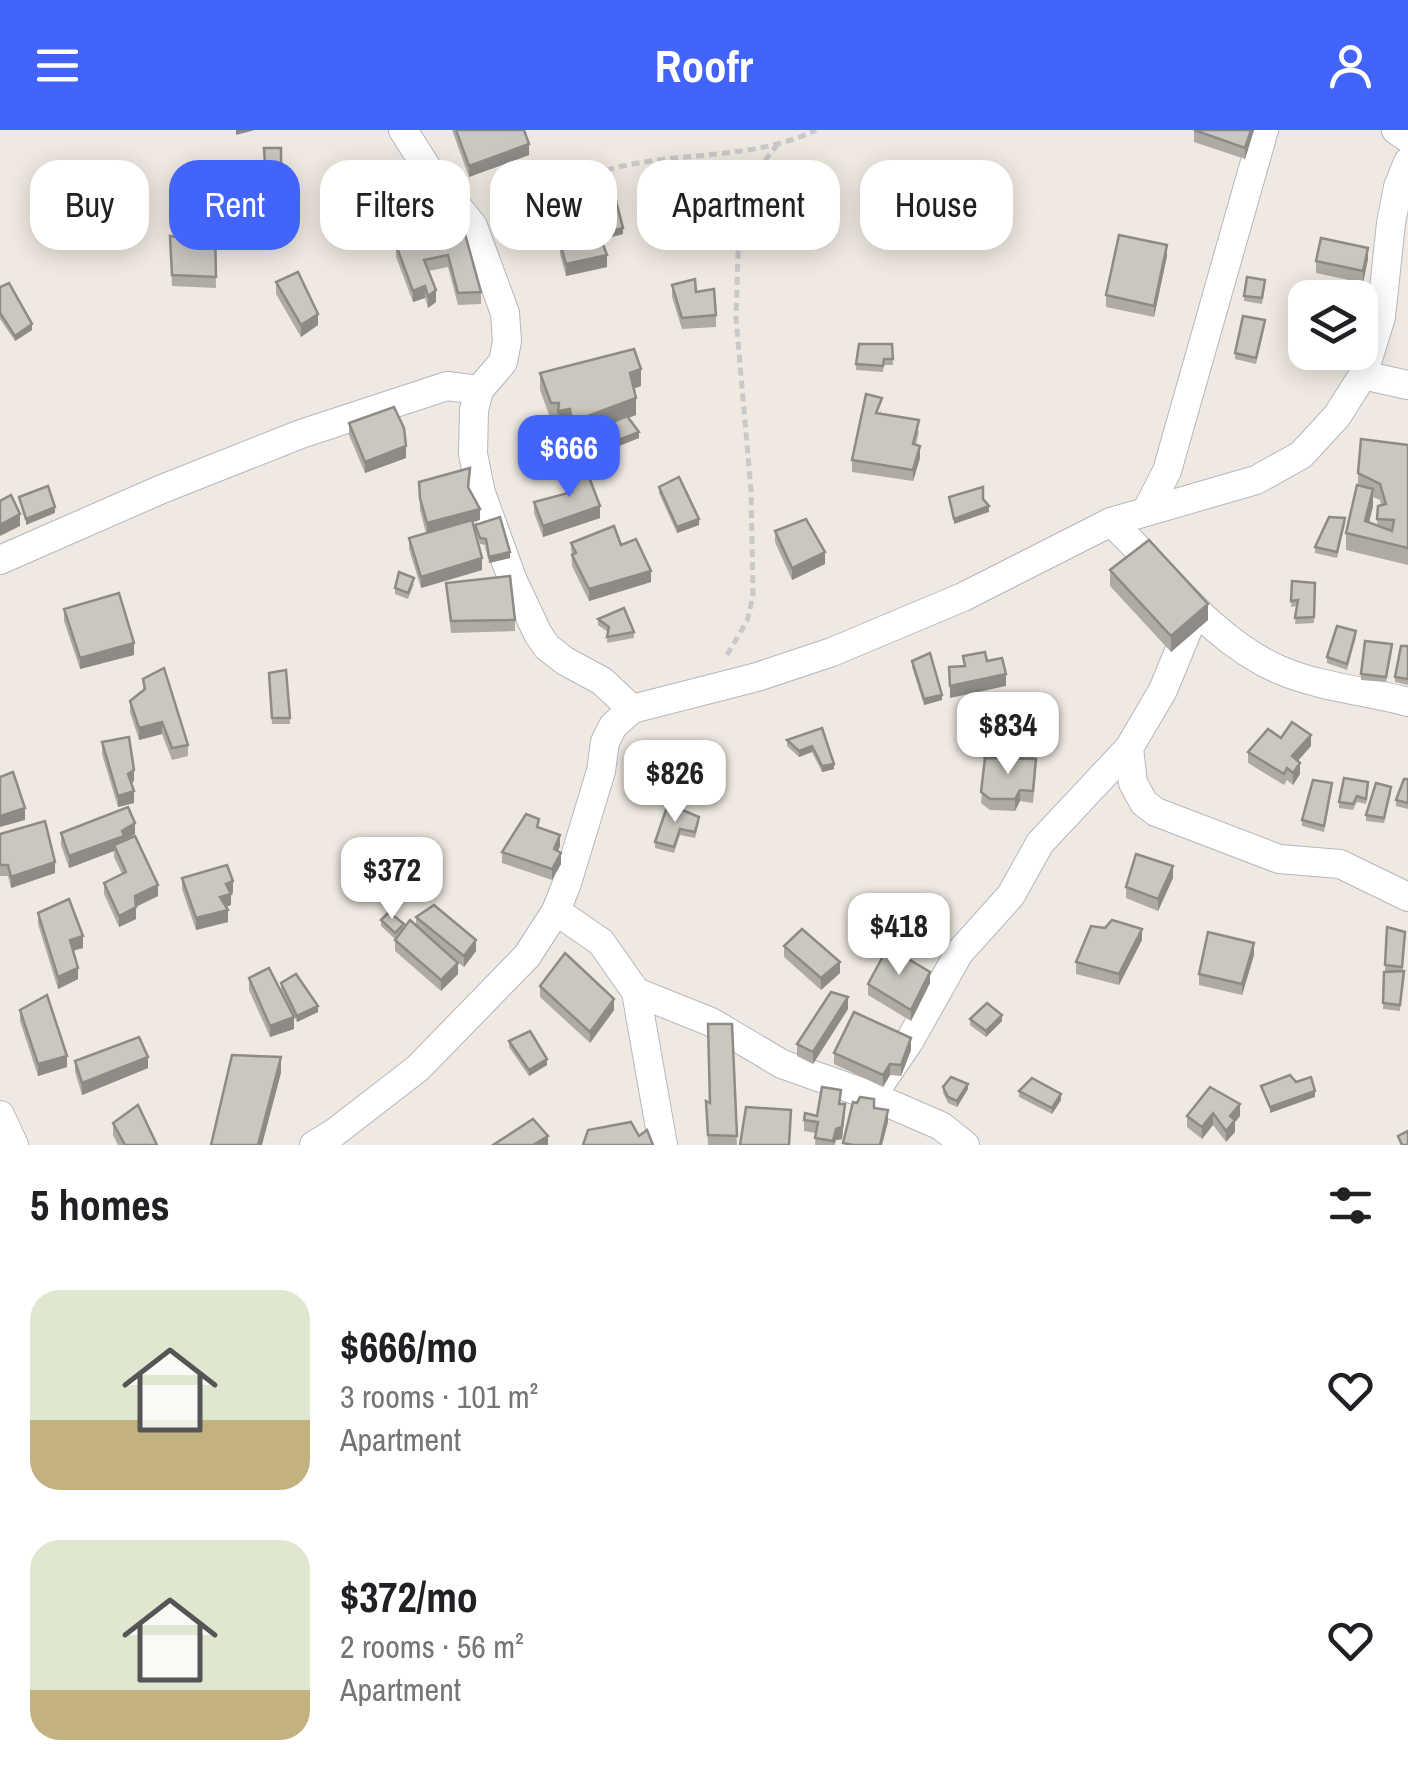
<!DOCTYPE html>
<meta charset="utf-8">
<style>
:root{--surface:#fff;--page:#f6f6f6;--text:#202124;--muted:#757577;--accent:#4264fb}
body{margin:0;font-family:"Archivo Narrow",sans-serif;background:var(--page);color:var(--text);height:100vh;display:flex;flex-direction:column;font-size:38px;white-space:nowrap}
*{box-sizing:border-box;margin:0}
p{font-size:32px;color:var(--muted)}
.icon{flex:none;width:55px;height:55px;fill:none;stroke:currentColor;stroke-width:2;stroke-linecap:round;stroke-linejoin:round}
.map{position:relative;height:1015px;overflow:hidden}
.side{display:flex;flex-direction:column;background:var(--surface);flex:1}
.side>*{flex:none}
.top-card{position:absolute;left:30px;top:30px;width:1350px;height:90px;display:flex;gap:20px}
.tools{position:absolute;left:1288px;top:150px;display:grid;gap:20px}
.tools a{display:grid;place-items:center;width:90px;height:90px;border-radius:20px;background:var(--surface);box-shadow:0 5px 25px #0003;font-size:50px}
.price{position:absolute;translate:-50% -85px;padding:0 22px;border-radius:20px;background:#fff;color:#222;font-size:32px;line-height:65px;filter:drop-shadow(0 2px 5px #0008)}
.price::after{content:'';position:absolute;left:50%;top:60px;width:30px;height:22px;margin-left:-15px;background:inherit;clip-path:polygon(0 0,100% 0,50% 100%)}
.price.active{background:var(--accent);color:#fff}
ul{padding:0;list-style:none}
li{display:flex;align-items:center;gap:30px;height:250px;padding:0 30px}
li span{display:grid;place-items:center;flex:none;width:280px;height:200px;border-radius:30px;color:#555}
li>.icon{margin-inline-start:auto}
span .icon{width:120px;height:120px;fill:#fffc;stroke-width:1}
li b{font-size:42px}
h2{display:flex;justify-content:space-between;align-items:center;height:120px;padding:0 30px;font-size:42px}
.chip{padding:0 35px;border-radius:30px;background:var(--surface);box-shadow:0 5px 25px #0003;font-size:35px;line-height:90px}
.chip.active{background:var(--accent);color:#fff}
header{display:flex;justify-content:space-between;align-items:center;height:130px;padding:0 30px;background:var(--accent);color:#fff;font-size:45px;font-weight:800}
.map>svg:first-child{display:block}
</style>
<header><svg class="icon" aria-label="menu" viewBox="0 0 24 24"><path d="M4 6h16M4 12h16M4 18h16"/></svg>Roofr<svg class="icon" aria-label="person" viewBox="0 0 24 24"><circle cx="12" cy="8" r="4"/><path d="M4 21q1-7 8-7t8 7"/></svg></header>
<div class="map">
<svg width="1408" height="1015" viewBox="0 0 1408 1015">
<rect width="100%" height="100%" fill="#efe9e1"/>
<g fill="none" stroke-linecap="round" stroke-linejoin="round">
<g stroke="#b4b7c1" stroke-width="30">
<g id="minor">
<polyline points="403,0 429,41 473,96 505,183 507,211 503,232 479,260 474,280 473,324 481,363 513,451 538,504 547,517 565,531 602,551 632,579"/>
<polyline points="1396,0 1408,8"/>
<polyline points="1363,245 1408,255"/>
<polyline points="1147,380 1167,341 1264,0"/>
<path d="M1111,392C1165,442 1210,510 1280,540C1319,557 1367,561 1408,572"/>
<polyline points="0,430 162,359 301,304 447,256 479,260"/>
<polyline points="1196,480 1163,560 1129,618 1133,653 1144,673 1156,682 1279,729 1340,734 1408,767"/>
<polyline points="556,781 601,812 636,862 663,1015"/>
<polyline points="636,862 711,892 782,934 872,966 941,996 965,1015"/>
<polyline points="872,966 910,910 959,823 1011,765 1040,713 1129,618"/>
<polyline points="0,985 14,1015"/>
<polyline points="314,1015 334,1003 418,938 527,826 556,781 567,753 601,641 605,612 613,596 632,579 757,547 832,522 963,467 1111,392 1256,350 1301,325 1337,286 1363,245 1381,187 1391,93 1398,57 1408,32"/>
</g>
</g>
<g stroke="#c9c9c9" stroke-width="5" stroke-dasharray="8 5" stroke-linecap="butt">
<path d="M498,84C540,64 582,44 628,35C690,22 759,28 816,0"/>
<polyline points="727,525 747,491 753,466 751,360 736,188 738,123 752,47 777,15"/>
</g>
<use href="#minor" stroke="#fff" stroke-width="28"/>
</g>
<g fill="#afaba4" fill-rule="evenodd">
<polygon points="452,0 524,0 529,25 469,47"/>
<polygon points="1194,0 1254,0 1245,29 1194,12"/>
<polygon points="593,68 623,104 604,109 593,74"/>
<polygon points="546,83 607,137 566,146 560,124 560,114 557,115 546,95"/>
<polygon points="215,95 216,158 172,156 170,106 176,107 176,96"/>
<polygon points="465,104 481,162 481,174 458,175 448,137 428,141 436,172 428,178 425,168 413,172 396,127 396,115"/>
<polygon points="1167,126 1154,187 1106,177 1106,165"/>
<polygon points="1368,129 1363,153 1316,143 1316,131"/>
<polygon points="276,152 318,195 301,207 276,164"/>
<polygon points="672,155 696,162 716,185 716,197 682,199 672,167"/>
<polygon points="1265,156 1262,174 1244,171 1244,166"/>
<polygon points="0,157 32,200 15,211 0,189"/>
<polygon points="1265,196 1256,234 1235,229 1235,223"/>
<polygon points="892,214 893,235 884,235 883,242 856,240 856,234"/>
<polygon points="540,243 641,256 634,258 636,285 628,288 639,308 588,328 579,312 579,306 584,304 572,309 570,295 558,298 558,290 551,290 540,260"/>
<polygon points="882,279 880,284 919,301 916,315 920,328 913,351 852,342 852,330"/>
<polygon points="349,293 406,328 365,343 349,305"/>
<path d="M1408,315V435L1346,420V403L1358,355V343ZM1373,367L1380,370L1381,375L1378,376L1377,396L1369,393L1373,376Z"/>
<polygon points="567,347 600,388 543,407 534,383 534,372 568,363 567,358"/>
<polygon points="419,352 469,359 480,390 472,392 482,440 421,458 409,419 409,408 426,403 420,380"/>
<polygon points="659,357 699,395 677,403 659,363"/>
<polygon points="1345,394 1337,428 1315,423 1315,417"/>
<polygon points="475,395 510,428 489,433 486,415 480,414"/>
<polygon points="775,401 825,434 792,450 775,412"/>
<polygon points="571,413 621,415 651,452 589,471 572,436"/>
<polygon points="1110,440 1208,490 1171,522 1110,456"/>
<polygon points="1292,451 1315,453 1314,493 1295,494 1297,476 1291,477"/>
<polygon points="446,453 515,490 515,501 451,503"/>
<polygon points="414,454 408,469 395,464 395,458"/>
<polygon points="64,479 134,525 80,539 64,491"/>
<polygon points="598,489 634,502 634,508 607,513 608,502 598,495"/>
<polygon points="1356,507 1347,540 1327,533 1327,527"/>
<polygon points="1408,516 1408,555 1395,552 1395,547"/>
<polygon points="1392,520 1386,552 1361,550 1361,544"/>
<polygon points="912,531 942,570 924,575 912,537"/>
<polygon points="286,540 290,594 272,594 269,543"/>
<polygon points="143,549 188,615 188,626 172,630 162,604 139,610 130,582 130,571 143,560"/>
<polygon points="822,598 834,639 822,642 812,622 799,627 787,616 787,610"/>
<polygon points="983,604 1033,606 1036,641 1033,673 1020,671 1015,681 990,680 981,673 985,629 983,629"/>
<polygon points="1281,608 1311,616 1298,631 1300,644 1293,655 1287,650 1284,655 1248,633 1248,622"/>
<polygon points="102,612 134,651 131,653 134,673 118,677 102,624"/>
<polygon points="1408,649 1408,679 1396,676 1396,670"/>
<polygon points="1368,658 1366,674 1357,672 1353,680 1339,678 1339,672"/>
<polygon points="1332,659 1324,702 1302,696 1302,690"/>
<polygon points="1391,663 1384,693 1366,691 1366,685"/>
<polygon points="668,674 699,692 695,708 680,705 674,723 655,718 655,712"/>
<polygon points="539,698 560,716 558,721 561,734 552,750 502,733 502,722"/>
<polygon points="61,703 135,704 127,710 158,766 136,777 136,789 119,797 104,764 104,753 122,744 114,727 114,721 69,738 61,715"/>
<polygon points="0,704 55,743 11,758 8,746 0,746"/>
<polygon points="182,748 233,763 231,763 231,775 226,777 228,792 196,800 182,759"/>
<polygon points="1173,748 1158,781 1126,768 1126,757"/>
<polygon points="38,783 83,818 73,821 78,849 58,859 38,794"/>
<polygon points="416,787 476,821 464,837 454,829 458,844 441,861 395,821 395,810 399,805 395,809 381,796 381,790 404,798 416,795"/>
<polygon points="1387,797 1405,802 1400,881 1383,879 1384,842 1392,842 1385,841"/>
<polygon points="1142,810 1119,855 1076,844 1076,832"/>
<polygon points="784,816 840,843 821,860 784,827"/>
<polygon points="1254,825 1242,865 1199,855 1199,844"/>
<polygon points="249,848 294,899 270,907 249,860"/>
<polygon points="281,853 318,882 297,892 281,859"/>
<polygon points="930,853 911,891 868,865 868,854"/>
<polygon points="540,856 614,880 590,913 540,867"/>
<polygon points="848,879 813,934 797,926 797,914"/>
<polygon points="20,880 67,937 38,946 20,891"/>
<polygon points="970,889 1002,891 986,907 970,895"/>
<polygon points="732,894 737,1015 708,1015 706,971 709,973"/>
<polygon points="509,911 547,935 529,946 509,917"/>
<polygon points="911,920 901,946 890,945 883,957 834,934 834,923"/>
<polygon points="75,931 148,938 82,965 75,942"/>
<polygon points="943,957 968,959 957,977 948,973 943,963"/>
<polygon points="1210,957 1240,986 1235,992 1235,1002 1226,1012 1213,995 1202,1009 1187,997 1187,986"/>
<polygon points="1019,961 1061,970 1052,984 1019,967"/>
<polygon points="841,974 845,985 842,1009 836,1010 835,1015 815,1015 816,1003 804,1001 804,990"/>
<polygon points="113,993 157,1015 118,1015 113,1005"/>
</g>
<g fill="#8e8b86">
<polygon points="236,0 255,0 236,5"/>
<polygon points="1251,0 1254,0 1245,29 1245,18"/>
<polygon points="529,14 529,25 469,47 469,36"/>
<polygon points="281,64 281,70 267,73 267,68"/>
<polygon points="623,98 623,104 604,109 604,103"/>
<polygon points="1167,115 1167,126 1154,187 1154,176"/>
<polygon points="1368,118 1368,129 1363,153 1363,141"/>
<polygon points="607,125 607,137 566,146 566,134"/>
<polygon points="425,156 425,168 413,172 413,161"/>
<polygon points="436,160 436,172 428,178 428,166"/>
<polygon points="318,184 318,195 301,207 301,195"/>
<polygon points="32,194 32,200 15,211 15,206"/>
<polygon points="641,239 641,256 630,260 630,243"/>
<polygon points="636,268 636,285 572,309 572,292"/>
<polygon points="570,279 570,295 558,298 558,281"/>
<polygon points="639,302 639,308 588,328 588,322"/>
<polygon points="406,316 406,328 365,343 365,332"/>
<polygon points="920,316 920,328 913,351 913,340"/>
<polygon points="1373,359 1373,376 1365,408 1365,391"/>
<polygon points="600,376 600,388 543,407 543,396"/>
<polygon points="989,376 989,382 954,394 954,389"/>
<polygon points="55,377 55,383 26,395 26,389"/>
<polygon points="480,379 480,390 427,405 427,393"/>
<polygon points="20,384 20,396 0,406 0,395"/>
<polygon points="699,389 699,395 677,403 677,397"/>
<polygon points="510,422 510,428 489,433 489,427"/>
<polygon points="825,422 825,434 792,450 792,438"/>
<polygon points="482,428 482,440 421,458 421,447"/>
<polygon points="651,441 651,452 589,471 589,459"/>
<polygon points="1208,474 1208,490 1171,522 1171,506"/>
<polygon points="134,513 134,525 80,539 80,528"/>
<polygon points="1006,544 1006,556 950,568 950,556"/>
<polygon points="942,565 942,570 924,575 924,569"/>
<polygon points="162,592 162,604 139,610 139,598"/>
<polygon points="1311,605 1311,616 1292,637 1292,626"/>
<polygon points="812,616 812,622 799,627 799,621"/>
<polygon points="1300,633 1300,644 1293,655 1293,643"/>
<polygon points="834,634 834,639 822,642 822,636"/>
<polygon points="134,640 134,651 128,656 128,644"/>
<polygon points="1020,660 1020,671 1015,681 1015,669"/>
<polygon points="134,661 134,673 118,677 118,666"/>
<polygon points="25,678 25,690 0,697 0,686"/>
<polygon points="135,693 135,704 114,715 114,721 69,738 69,726 122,701"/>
<polygon points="560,705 560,716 554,730 554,719"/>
<polygon points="561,723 561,734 552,750 552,739"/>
<polygon points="55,732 55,743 11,758 11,747"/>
<polygon points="1173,736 1173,748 1158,781 1158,769"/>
<polygon points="233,751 233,763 226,765 226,754"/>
<polygon points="158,755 158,766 135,777 135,766"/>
<polygon points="231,764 231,775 220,779 220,767"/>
<polygon points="136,777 136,789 119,797 119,786"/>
<polygon points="228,780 228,792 196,800 196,788"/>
<polygon points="1142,799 1142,810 1119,855 1119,844"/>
<polygon points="83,806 83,818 70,821 70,810"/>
<polygon points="476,810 476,821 464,837 464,826"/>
<polygon points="1254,813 1254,825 1242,865 1242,854"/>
<polygon points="840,832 840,843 821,860 821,848"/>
<polygon points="458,833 458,844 441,861 441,850"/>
<polygon points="78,838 78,849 58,859 58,847"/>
<polygon points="930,842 930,853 911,891 911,880"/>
<polygon points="848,867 848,879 813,934 813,922"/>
<polygon points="614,869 614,880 590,913 590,902"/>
<polygon points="318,876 318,882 297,892 297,886"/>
<polygon points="1002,885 1002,891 986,907 986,901"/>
<polygon points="294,887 294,899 270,907 270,896"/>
<polygon points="911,908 911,920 901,946 901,935"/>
<polygon points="67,926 67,937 38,946 38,934"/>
<polygon points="148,927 148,938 82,965 82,953"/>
<polygon points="281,927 281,943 262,1015 258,1015"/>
<polygon points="547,929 547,935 529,946 529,940"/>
<polygon points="890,934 890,945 883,957 883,945"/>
<polygon points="968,954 968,959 957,977 957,971"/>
<polygon points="1315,961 1315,967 1270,983 1270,977"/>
<polygon points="1061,964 1061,970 1052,984 1052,978"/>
<polygon points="845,974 842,1009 836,1010 833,1015 836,999"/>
<polygon points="1240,974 1240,986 1235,992 1235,1002 1226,1012 1226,1001 1230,986"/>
<polygon points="888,980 888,992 882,1015 880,1015"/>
<polygon points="1213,983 1213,995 1202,1009 1202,997"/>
<polygon points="548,1006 548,1015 533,1015"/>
</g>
<g fill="#cbc7bf" stroke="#8e8b86" stroke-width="2.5">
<polygon points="456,0 524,0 529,14 469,36"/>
<polygon points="1194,0 1251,0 1245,18"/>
<polygon points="264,18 281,18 281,64 267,68"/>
<polygon points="614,63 623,98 604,103 593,68"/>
<polygon points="587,72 607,125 566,134 560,113 569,109 565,102 557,103 546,83"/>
<polygon points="215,95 216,147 172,145 170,106 177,107 176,96"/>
<polygon points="465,104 481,162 458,163 448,125 424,130 436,160 428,166 425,156 413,161 396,115"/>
<polygon points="1119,105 1167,115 1154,176 1106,165"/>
<polygon points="1321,108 1368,118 1363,141 1316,131"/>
<polygon points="298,142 318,184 301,195 276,152"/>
<polygon points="1247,147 1265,150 1262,168 1244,166"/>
<polygon points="695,149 696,162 714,159 716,185 682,188 672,155"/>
<polygon points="9,153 32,194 15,206 0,183 0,157"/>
<polygon points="1243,186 1265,190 1256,228 1235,223"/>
<polygon points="859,214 892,214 893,229 884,229 883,236 856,234"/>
<polygon points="634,219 641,239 630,243 636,268 572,292 570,279 558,281 559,273 551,273 540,243"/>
<polygon points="866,264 882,268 876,283 919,290 913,314 920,316 913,340 852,330"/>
<polygon points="394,277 404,298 406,316 365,332 349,293"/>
<polygon points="627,286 639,302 588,322 579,306"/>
<polygon points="1361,309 1408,315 1408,418 1346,403 1357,355 1373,359 1365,391 1392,401 1394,390 1377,389 1378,376 1386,374 1380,354 1358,343"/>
<polygon points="470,338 468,357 480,379 427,393 420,368 419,352"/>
<polygon points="586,339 600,376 543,396 534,372 572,362 567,347"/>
<polygon points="679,347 699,389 677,397 659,357"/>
<polygon points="48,356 55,377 26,389 19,367"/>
<polygon points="983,357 983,369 989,376 954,389 949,367"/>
<polygon points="11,365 20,384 0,395 0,371"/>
<polygon points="500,387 510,422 489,427 486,409 480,408 475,395"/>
<polygon points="1329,387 1345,388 1337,422 1315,417"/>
<polygon points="806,389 825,422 792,438 775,401"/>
<polygon points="472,390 482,428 421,447 409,408"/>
<polygon points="614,396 621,415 636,409 651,441 589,459 572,425 576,423 571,413"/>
<polygon points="1149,410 1208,474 1171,506 1110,440"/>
<polygon points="399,442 414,448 408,463 395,458"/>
<polygon points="510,446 515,490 451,491 446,453"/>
<polygon points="1292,451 1315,453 1314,487 1295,488 1298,470 1291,471"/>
<polygon points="119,463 134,513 80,528 64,479"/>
<polygon points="624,478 634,502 607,507 609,497 598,489"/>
<polygon points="1337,496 1356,501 1347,534 1327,527"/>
<polygon points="1365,511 1392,514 1386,547 1361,544"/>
<polygon points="1401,516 1408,516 1408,549 1395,547"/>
<polygon points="985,522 987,531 1002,528 1006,544 950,556 949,537 965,536 963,526"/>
<polygon points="930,523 942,565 924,569 912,531"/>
<polygon points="164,538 188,615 172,618 162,592 139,598 130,571 145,559 143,549"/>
<polygon points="286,540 290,588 272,588 269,543"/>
<polygon points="1292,592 1311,605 1292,626 1300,633 1293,643 1287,638 1284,644 1248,622 1268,599 1281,608"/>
<polygon points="822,598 834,634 822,636 812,616 799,621 787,610"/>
<polygon points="983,604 1033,606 1035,626 983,623"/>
<polygon points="129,607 134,640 128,644 134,661 118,666 102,612"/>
<polygon points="985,628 1036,629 1033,661 1020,660 1015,669 990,669 981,662"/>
<polygon points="13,642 25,678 0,686 0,647"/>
<polygon points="1344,648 1368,652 1366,669 1357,666 1353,674 1339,672"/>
<polygon points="1404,649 1408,649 1408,673 1396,670"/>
<polygon points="1313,650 1332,653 1324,696 1302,690"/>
<polygon points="1376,653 1391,657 1384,688 1366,685"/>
<polygon points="668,674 699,687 695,702 680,699 674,717 655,712"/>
<polygon points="128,677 135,693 122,701 124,706 69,726 61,703"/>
<polygon points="526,684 539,689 537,697 560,705 554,719 561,723 552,739 502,722"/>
<polygon points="45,691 55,732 11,747 8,735 0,735 0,704"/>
<polygon points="135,706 158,755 135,766 136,777 119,786 104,753 126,742 114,715"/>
<polygon points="1136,724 1173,736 1158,769 1126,757"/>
<polygon points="227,735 233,751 226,754 231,764 220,767 228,780 196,788 182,748"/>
<polygon points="69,769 83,806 70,810 78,838 58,847 38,783"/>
<polygon points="434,775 476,810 464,826 416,787"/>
<polygon points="389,782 404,794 395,803 381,790"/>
<polygon points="410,790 458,833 441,850 395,810"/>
<polygon points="1112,790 1142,799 1119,844 1076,832 1091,796 1105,798"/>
<polygon points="1387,797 1405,802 1402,837 1385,835"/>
<polygon points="802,799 840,832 821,848 784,816"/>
<polygon points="1208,802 1254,813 1242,854 1199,844"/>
<polygon points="888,817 930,842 911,880 868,854"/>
<polygon points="565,823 614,869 590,902 540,856"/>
<polygon points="269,838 294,887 270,896 249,848"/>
<polygon points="1404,841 1400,875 1383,873 1384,842"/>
<polygon points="296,844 318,876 297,886 281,853"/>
<polygon points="831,862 848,867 813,922 797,914"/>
<polygon points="47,865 67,926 38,934 20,880"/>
<polygon points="987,873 1002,885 986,901 970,889"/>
<polygon points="854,882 911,908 901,935 890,934 883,945 834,923"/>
<polygon points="708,894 732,894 737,1006 708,1005 706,971 710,973"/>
<polygon points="530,901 547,929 529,940 509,911"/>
<polygon points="139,907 148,927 82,953 75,931"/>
<polygon points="232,925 281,927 258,1015 211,1015"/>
<polygon points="1290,945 1296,952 1311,947 1315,961 1270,977 1261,956"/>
<polygon points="951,947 968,954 957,971 948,967 943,957"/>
<polygon points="1032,948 1061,964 1052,978 1019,961"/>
<polygon points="822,957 841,960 839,974 845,974 842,997 836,999 833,1011 815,1008 818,992 804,990 805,983 817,986"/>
<polygon points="1210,957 1240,974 1230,986 1235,990 1226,1001 1213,983 1202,997 1187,986"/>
<polygon points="860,967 874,969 874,978 888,980 880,1015 853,1015 843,1013 853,972 857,973"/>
<polygon points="138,975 157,1015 125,1015 113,993"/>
<polygon points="746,977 791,980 789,1015 740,1015"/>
<polygon points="533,989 548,1006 533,1015 493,1015"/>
<polygon points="631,992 639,1006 647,1000 653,1015 583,1015 588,1000"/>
<polygon points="1408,1001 1408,1015 1402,1015 1398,1006"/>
</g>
</svg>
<div class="tools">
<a><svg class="icon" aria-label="layers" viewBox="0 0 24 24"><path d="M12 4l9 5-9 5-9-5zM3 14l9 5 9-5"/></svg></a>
</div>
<b class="price active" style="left:569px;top:370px">$666</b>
<b class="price" style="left:1008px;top:647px">$834</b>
<b class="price" style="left:675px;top:695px">$826</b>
<b class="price" style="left:392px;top:792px">$372</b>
<b class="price" style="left:899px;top:848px">$418</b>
<div class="top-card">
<a class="chip">Buy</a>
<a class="chip active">Rent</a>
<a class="chip">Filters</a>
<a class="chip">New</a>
<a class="chip">Apartment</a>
<a class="chip">House</a>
</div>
</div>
<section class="side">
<h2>5 homes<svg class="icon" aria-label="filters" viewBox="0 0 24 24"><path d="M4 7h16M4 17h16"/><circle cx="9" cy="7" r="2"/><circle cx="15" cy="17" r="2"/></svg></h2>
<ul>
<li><span style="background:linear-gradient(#dfe7d0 65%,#c2b280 0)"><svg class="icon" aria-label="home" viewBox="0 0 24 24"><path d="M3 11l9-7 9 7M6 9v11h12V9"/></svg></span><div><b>$666/mo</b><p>3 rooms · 101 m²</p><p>Apartment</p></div><svg class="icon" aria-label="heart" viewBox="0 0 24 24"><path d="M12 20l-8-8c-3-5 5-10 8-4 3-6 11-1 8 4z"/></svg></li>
<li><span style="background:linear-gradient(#dfe7d0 75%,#c2b280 0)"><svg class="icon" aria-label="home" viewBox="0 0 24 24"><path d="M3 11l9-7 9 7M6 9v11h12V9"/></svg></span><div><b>$372/mo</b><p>2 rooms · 56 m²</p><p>Apartment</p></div><svg class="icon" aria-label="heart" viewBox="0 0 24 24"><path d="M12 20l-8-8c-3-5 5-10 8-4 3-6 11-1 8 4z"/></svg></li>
</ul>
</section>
